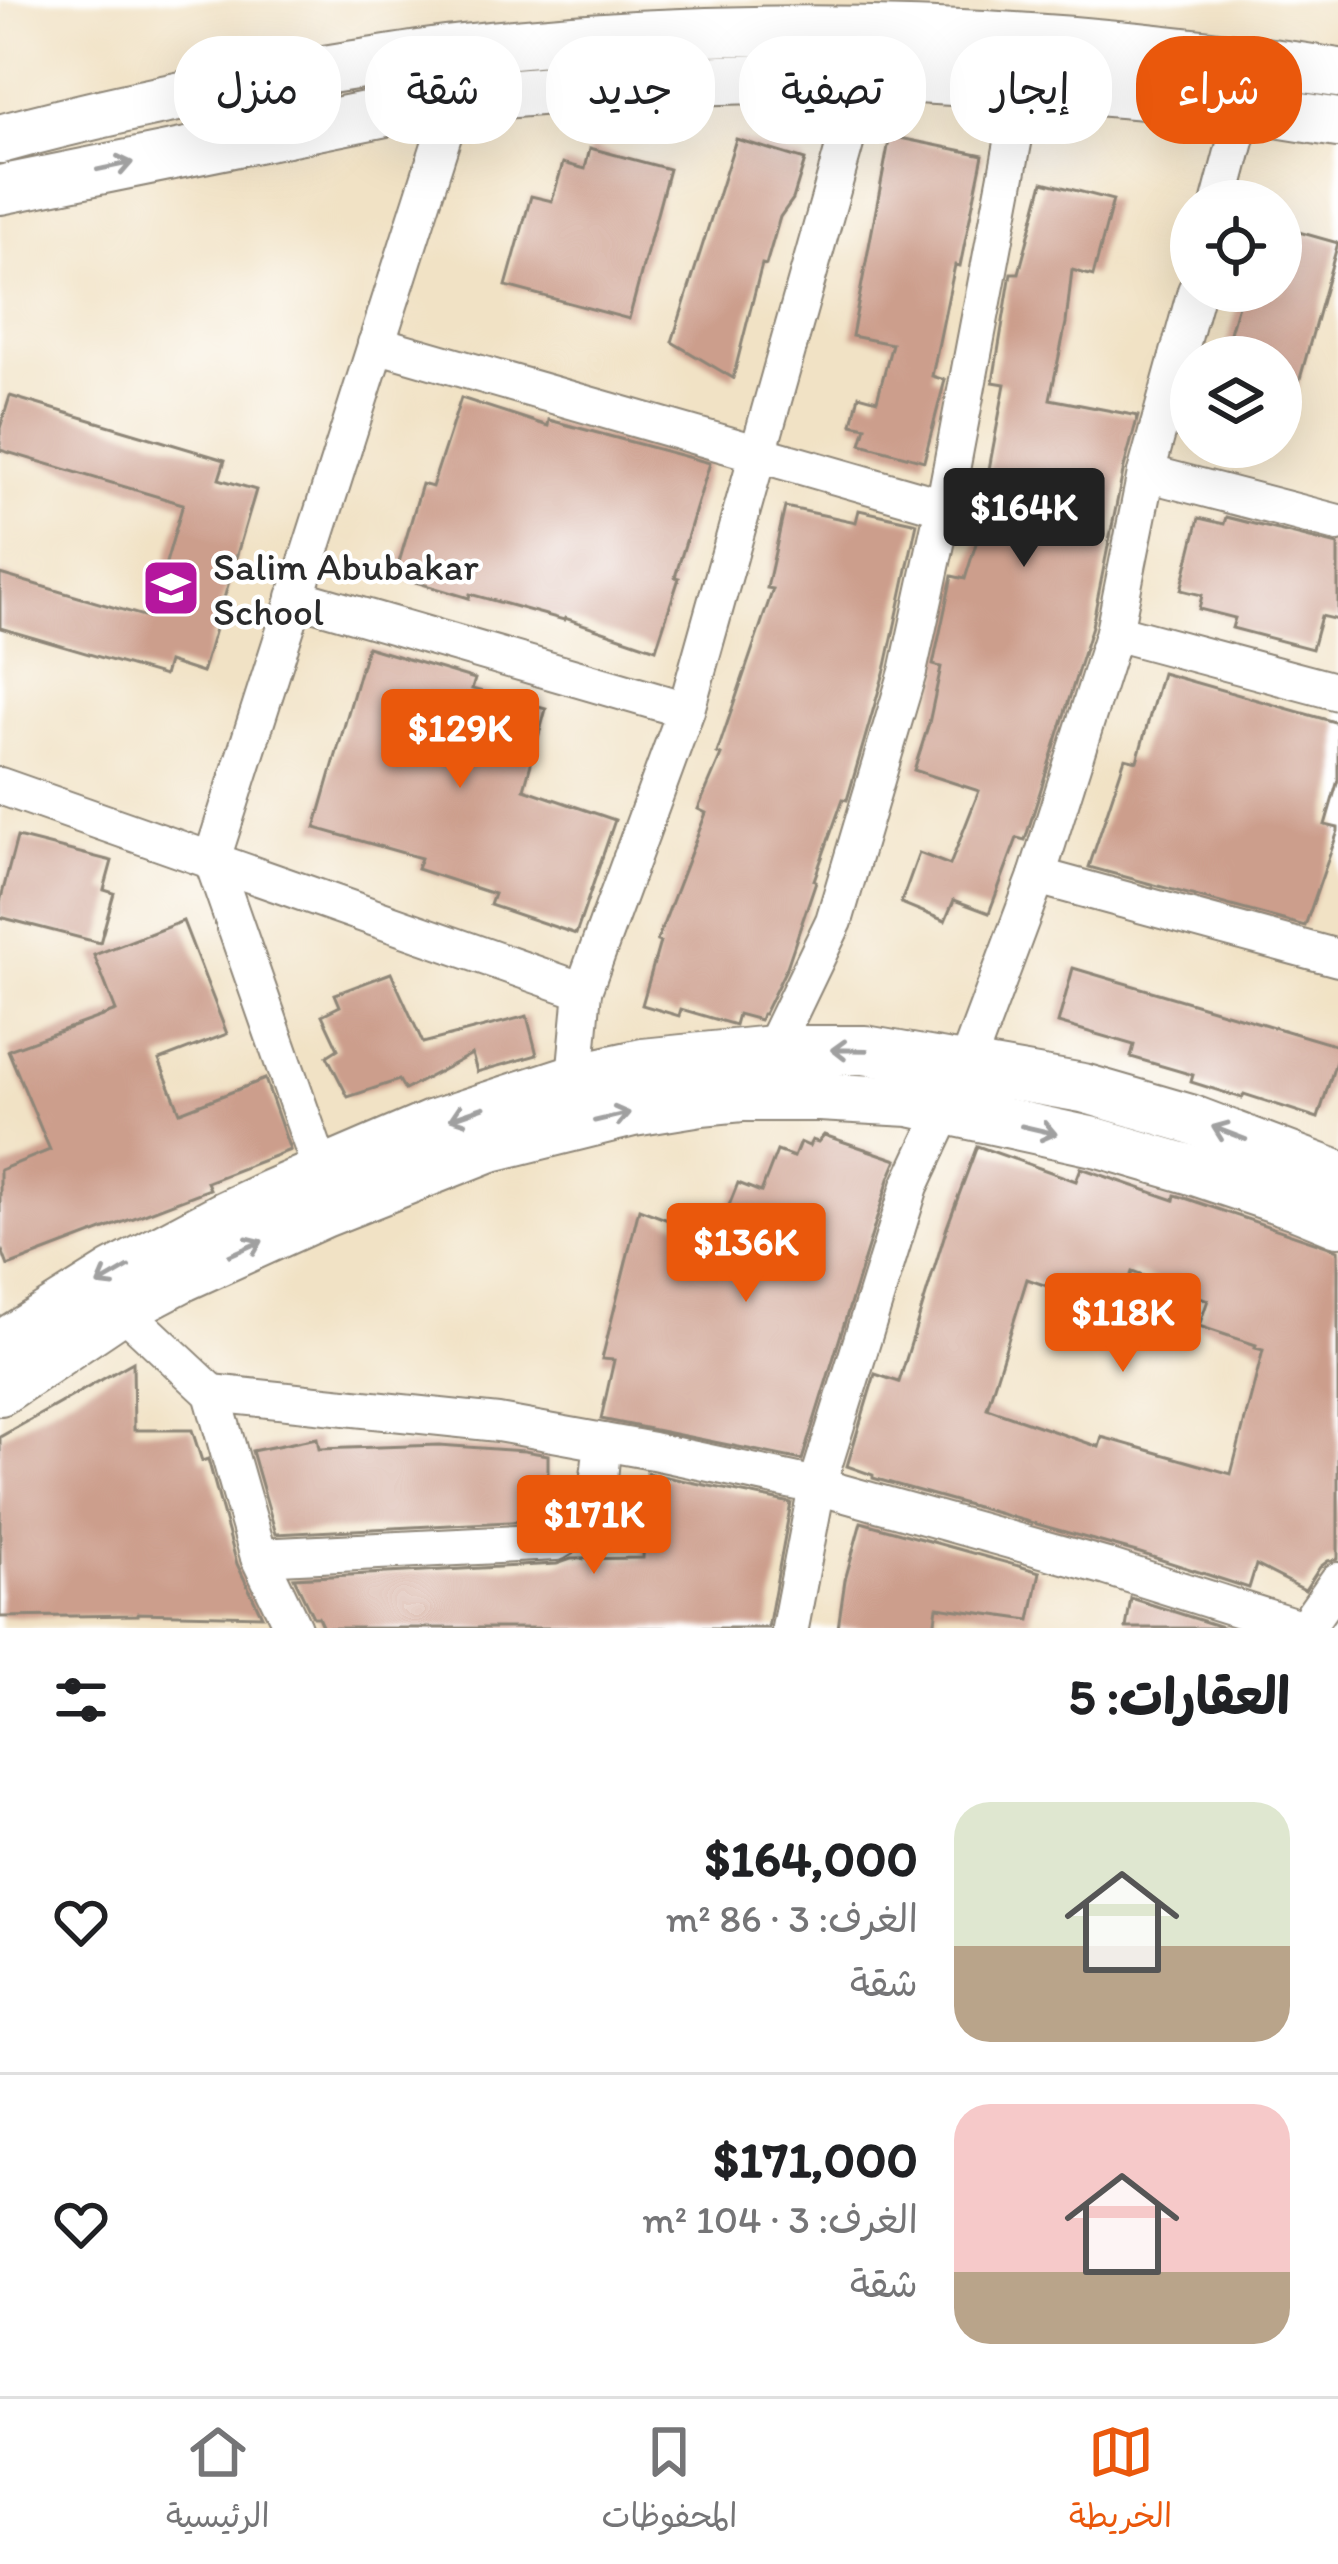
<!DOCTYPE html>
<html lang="ar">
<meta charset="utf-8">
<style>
:root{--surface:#fff;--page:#f2f2f2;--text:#202124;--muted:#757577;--line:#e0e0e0;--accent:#ea580c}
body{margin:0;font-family:Itim,"Playpen Sans Arabic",sans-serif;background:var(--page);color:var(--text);direction:rtl;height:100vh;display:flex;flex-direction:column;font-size:45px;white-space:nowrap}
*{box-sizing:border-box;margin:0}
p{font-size:39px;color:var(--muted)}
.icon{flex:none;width:66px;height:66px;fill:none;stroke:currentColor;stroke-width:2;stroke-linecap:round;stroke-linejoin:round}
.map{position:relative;height:1628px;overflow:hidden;direction:ltr}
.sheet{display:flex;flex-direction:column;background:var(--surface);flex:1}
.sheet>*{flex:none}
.banner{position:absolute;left:36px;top:36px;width:1266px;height:108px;direction:rtl;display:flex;gap:24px}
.tools{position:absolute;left:1170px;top:180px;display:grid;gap:24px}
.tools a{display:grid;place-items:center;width:132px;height:132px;border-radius:50%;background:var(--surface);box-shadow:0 12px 48px #0002;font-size:60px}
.price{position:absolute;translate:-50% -102px;padding:0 27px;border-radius:12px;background:var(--accent);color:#fff;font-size:39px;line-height:78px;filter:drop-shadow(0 3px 6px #0008)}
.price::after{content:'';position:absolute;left:50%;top:72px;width:36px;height:27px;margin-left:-18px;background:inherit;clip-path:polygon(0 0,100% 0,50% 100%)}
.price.selected{background:#222;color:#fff}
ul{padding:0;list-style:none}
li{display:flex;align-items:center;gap:36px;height:300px;padding:0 48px}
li+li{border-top:3px solid var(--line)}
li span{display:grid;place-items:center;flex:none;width:336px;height:240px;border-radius:36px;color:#555}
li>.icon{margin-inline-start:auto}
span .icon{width:144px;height:144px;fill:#fffc;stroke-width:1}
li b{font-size:51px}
h2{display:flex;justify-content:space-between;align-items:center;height:144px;padding:0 48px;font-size:51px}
.pill{padding:0 42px;border-radius:48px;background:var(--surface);box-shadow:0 12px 48px #0002;font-size:42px;line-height:108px}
.pill.selected{background:var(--accent);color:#fff}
.tabs{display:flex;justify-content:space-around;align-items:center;height:168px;border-top:3px solid var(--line);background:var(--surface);font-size:33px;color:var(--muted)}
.tabs a{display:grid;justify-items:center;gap:6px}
.tabs .selected{color:var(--accent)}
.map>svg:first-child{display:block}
</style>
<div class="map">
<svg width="1338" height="1628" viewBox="0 0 1338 1628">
<rect width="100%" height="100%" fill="#fff"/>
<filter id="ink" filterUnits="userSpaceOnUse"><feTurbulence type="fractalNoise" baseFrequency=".00833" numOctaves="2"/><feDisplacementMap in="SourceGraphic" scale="24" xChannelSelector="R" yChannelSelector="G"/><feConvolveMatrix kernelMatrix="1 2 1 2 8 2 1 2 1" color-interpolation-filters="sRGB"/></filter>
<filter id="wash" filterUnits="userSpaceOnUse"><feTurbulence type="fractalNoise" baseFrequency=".004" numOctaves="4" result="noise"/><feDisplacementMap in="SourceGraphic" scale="48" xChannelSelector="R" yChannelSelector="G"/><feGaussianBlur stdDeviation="2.7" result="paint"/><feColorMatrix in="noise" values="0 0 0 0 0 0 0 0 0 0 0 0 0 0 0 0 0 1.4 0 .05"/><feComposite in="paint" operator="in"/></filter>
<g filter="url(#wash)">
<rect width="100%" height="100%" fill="#f1e2c5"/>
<g id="blocks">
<g fill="#cc9e8c" fill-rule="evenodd">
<polygon points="890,136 983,155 960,266 955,265 932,376 945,380 924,461 861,444 866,427 852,424 859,395 877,400 892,344 852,336"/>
<polygon points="736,139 805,160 793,199 780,217 766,265 762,264 733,378 672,342"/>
<polygon points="590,148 669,169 629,319 506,286 531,196 552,201 563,163 585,169"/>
<polygon points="1043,182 1113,200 1093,276 1072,270 1066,323 1050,399 1138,416 1124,467 1092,626 1025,840 1017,838 989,913 954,900 945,921 901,903 919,853 950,865 979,791 914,770 929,723 941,667 933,665 952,576 965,579 995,482 987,480 1005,384 993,382 1011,273 1019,273"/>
<polygon points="1281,227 1338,243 1289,418 1281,417 1281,357 1223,357 1242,291 1281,291"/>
<polygon points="10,396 225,460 219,479 256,490 202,673 168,662 164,676 0,628 0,574 150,618 183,504 0,450 0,428"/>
<polygon points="461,398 548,426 549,420 710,463 675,577 679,578 656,649 565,618 564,620 470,594 469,598 395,576 422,484 432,487"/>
<polygon points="785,507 856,522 859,510 917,523 886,666 847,800 843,799 814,880 816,881 787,967 764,1014 762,1014 760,1020 738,1014 735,1025 681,1009 679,1016 642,1005 660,942 657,941 706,813 698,809 721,755 717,753 773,589 767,588"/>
<polygon points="1226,517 1338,545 1338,620 1321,616 1312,649 1232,628 1235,618 1199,609 1202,595 1181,590 1199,518 1224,524"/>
<polygon points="367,647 475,679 472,689 546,709 524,789 615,820 576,934 490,905 494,894 417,869 421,858 315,828"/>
<polygon points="1162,673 1338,723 1338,780 1325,825 1338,828 1338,831 1305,926 1089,867 1125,758 1137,761"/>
<polygon points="17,837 112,861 104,890 114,893 100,943 0,917 0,902"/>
<polygon points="183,921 227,1034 159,1060 180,1112 265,1079 290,1150 207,1182 210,1189 8,1266 0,1245 0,1170 50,1150 8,1050 116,1011 94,955"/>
<polygon points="1073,968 1338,1046 1338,1055 1318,1118 1244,1094 1242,1098 1191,1082 1193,1075 1131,1057 1134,1045 1058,1023"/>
<polygon points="391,973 423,1043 527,1016 537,1055 477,1072 472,1054 405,1090 399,1080 348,1097 327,1056 338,1049 322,1015 340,1006 335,994"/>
<polygon points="824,1135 897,1160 889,1179 802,1460 601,1419 614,1360 602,1359 639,1209 716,1238 738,1183 761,1192 777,1151 794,1157 800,1142 809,1146 812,1140 818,1142"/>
<path d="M977,1146L1076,1181L1081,1168L1174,1200L1175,1195L1179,1196L1338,1250V1559L1328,1561L1320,1567L1305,1590L1256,1565L1249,1588L1140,1553L873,1478V1475L847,1466L875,1374L899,1382L947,1227ZM1132,1272L1208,1300L1199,1326L1256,1345L1255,1348L1263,1350L1231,1474L1102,1437L1099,1447L987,1408L1027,1279L1118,1311Z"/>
<polygon points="133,1362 134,1430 192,1430 202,1461 208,1459 237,1564 262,1616 138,1613 138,1615 0,1617 0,1437"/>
<polygon points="317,1438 319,1449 439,1445 524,1451 548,1455 548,1520 276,1534 252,1451"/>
<polygon points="647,1473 791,1503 768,1628 323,1628 318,1617 313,1617 294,1578 557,1564 571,1559 643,1558"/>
<polygon points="861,1522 1040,1572 1030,1620 937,1607 934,1628 838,1628 845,1580"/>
<polygon points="1131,1598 1225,1628 1126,1628"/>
</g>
</g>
</g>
<g filter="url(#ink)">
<use href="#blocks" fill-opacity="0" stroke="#8e8678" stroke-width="3"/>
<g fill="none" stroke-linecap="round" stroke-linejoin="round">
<g stroke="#8e8678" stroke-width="40">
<g id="minor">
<polyline points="1220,201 1250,88"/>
<polyline points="376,344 944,507"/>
<polyline points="1146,473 1338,523"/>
<polyline points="295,597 686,710"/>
<polyline points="1114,632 1338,692"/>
<polyline points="0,786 583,991"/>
<polyline points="1037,876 1338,958"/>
<polyline points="772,1050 834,921 908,672 944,507 1024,85"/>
<polyline points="575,1078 583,991 686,710 864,76"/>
<polyline points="322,1173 212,859 455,98 456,81"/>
<polyline points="122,1309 212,1393 259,1557 293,1628"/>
<polyline points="212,1393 498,1423 653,1451 817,1486 1107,1567 1300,1628"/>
<path d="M259,1557L556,1542C601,1518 597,1488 603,1442"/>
<polyline points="790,1628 817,1486 910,1186 966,1066 1037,876 1114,632 1146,473 1196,291"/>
<polyline points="1305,1628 1338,1581"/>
</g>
</g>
<g stroke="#8e8678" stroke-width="52">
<g id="tertiary">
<path d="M0,139C118,107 234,84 355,65C390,60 426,53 462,49C754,17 1049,27 1338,73"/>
<polyline points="0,190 455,98 649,82 864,76 1024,85 1182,98 1338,123"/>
<polyline points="0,1346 113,1275 224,1216 271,1194 434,1124 575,1078 643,1063 772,1050 865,1050 1083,1088 1190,1119 1338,1175"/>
<polyline points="0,1391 122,1309 183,1277 324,1213 488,1148 633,1112 701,1101 742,1097 819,1097 910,1102 1099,1143 1192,1170 1299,1206 1338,1222"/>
</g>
</g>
<use href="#minor" stroke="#fff" stroke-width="36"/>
<use href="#tertiary" stroke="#fff" stroke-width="48"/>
</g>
<defs><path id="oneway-shaft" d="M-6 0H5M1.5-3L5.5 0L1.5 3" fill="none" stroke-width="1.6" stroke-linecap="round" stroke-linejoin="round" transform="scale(3)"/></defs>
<g stroke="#a0a0a0">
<use href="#oneway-shaft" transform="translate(115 166) rotate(-12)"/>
<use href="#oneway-shaft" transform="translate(849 1050) rotate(-179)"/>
<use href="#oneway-shaft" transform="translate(467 1113) rotate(161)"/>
<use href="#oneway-shaft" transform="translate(612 1117) rotate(-13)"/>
<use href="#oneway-shaft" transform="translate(1039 1130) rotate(13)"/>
<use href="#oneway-shaft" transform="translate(1229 1133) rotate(-159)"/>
<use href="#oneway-shaft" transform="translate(246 1248) rotate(-24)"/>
<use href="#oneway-shaft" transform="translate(113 1276) rotate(150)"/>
</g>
</g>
<defs>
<g id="school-square" transform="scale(3)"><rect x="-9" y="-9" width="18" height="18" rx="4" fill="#b5179e" stroke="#fff"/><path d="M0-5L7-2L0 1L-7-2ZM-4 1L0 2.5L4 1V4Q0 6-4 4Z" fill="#fff"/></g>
</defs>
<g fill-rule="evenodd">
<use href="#school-square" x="171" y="588"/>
</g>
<g text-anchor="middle" stroke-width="9" stroke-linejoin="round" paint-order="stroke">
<g font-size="39" fill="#2b2b2b" stroke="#fff" text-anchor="start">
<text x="213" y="580">Salim Abubakar<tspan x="213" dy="45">School</tspan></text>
</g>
</g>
</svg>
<div class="tools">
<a><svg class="icon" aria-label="locate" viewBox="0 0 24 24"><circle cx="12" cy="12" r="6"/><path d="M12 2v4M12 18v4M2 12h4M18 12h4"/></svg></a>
<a><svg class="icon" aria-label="layers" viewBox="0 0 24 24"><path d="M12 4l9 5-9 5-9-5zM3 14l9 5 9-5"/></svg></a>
</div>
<b class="price selected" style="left:1024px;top:570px">$164K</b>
<b class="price" style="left:460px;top:791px">$129K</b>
<b class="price" style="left:746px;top:1305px">$136K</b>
<b class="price" style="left:1123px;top:1375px">$118K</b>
<b class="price" style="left:594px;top:1577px">$171K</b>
<div class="banner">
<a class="pill selected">شراء</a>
<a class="pill">إيجار</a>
<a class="pill">تصفية</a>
<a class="pill">جديد</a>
<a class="pill">شقة</a>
<a class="pill">منزل</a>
</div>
</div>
<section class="sheet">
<h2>العقارات: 5<svg class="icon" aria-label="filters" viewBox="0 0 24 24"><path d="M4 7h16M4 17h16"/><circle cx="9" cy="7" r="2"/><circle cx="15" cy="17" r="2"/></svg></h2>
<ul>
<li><span style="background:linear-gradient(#dfe7d0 60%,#b9a48a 0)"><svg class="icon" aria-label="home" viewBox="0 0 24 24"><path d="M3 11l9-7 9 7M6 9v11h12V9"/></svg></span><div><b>$164,000</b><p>الغرف: 3 · 86 m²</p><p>شقة</p></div><svg class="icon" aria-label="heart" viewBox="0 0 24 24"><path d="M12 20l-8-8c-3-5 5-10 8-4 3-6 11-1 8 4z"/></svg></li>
<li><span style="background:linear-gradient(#f6c9c9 70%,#b9a48a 0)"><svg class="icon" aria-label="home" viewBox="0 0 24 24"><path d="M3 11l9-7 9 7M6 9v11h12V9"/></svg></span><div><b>$171,000</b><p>الغرف: 3 · 104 m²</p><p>شقة</p></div><svg class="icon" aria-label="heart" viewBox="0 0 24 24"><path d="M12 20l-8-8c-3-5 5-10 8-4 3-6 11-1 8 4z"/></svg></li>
</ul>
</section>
<nav class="tabs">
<a class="selected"><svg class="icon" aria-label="map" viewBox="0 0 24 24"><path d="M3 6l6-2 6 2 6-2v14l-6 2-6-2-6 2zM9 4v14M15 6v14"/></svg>الخريطة</a>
<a><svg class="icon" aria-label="saved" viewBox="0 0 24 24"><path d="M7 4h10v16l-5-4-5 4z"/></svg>المحفوظات</a>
<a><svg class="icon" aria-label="home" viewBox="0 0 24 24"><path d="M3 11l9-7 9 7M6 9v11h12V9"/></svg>الرئيسية</a>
</nav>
